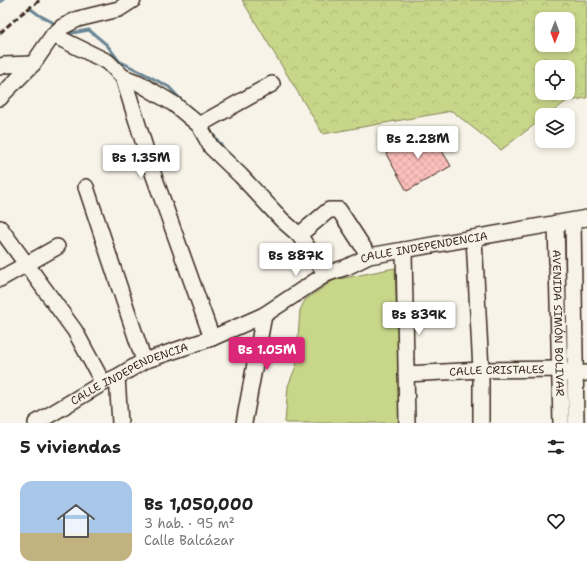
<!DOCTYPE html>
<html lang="es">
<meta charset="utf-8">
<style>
:root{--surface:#fff;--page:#f2f2f2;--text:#222;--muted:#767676;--accent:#db2777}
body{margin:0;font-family:"Shantell Sans",sans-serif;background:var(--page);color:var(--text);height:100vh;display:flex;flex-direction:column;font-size:15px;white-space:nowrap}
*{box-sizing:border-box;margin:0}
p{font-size:13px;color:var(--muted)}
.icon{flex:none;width:22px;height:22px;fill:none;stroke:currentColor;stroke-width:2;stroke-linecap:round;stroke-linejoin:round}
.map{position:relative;height:423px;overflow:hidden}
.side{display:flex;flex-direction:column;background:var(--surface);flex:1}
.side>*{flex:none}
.needle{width:26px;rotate:181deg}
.buttons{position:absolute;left:535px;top:12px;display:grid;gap:8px}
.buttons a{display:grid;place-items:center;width:40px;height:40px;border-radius:8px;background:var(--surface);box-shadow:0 2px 6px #0003;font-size:20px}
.price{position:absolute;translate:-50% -34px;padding:0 9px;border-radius:4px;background:#fff;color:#222;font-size:13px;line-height:26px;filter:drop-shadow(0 1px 2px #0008)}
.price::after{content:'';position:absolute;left:50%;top:24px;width:12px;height:9px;margin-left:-6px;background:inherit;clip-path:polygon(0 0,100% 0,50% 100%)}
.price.current{background:var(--accent);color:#fff}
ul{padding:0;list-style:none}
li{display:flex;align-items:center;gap:12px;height:100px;padding:0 20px}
li span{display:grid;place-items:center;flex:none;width:112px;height:80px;border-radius:12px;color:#555}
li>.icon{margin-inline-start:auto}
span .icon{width:48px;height:48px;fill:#fffc;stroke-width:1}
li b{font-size:17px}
h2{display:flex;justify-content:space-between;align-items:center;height:48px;padding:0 20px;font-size:17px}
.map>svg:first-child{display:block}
</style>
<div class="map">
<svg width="587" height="423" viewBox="0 0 587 423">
<defs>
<pattern id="forest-crowns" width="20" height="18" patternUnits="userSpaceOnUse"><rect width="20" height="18" fill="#c8d68a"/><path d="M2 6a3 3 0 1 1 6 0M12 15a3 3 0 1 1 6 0" fill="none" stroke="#adb877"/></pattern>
<pattern id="building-cross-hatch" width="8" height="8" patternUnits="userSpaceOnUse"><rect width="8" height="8" fill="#fcbfbb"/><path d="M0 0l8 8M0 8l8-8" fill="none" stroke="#d9a4a0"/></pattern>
</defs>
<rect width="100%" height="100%" fill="#f7f3e8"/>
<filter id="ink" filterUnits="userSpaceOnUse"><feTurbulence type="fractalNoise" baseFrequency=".025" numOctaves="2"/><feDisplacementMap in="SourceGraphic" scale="8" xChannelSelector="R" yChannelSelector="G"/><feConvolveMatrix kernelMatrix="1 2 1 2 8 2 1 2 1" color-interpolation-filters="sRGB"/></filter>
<g filter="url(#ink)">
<path fill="url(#forest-crowns)" stroke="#828054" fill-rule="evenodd" d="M242,0H587V98L567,101L548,115H542V119L501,150L452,111L323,134ZM542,19H568V45H542ZM542,67H568V93H542Z"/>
<polygon fill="#c8d68a" stroke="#828054" points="395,268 401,423 285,423 288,386 296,366 300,310 305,300 334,280"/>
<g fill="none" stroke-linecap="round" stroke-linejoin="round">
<g stroke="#678595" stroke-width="3">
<polyline points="0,2 3,0"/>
<polyline points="31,9 39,15 54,23"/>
<polyline points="70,32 72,33 89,30 107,45 119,61 145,74 169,87 183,102"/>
<polyline points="211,132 227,153"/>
</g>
</g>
<polygon fill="url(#building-cross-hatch)" stroke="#3b2a1e" points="429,129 451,166 407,191 386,154"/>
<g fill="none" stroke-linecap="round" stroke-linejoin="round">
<g stroke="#3b2a1e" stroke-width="18">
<g id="minor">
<polyline points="53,35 108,62 123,77 154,176 212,338"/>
<polyline points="0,67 4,65 33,64"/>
<polyline points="123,77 139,83 174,104 199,125 211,147 241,176 282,220 299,235 326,274"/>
<polyline points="0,98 3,94 33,64 53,35 62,27 78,19 119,9 133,0"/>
<polyline points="199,125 272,84"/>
<polyline points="86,187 144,361"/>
<polyline points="573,221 576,423"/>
<path id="s1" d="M556,223L561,423"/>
<polyline points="0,228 75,331 103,383"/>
<polyline points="299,235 329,210 339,210 369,256"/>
<polyline points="474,238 481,370 481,423"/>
<polyline points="404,250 407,423"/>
<polyline points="0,279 57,247"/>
<path id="s2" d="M406,374L481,370L559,369L575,374L587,373"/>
<polyline points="117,377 120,423"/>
<path id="s3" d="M36,423L103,383L117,377L144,361L212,338L264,315L326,274L347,267L369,256L587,218"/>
<polyline points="244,423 264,315"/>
</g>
</g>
<use href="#minor" stroke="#f7f3e8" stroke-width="15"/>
<polyline stroke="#3b2a1e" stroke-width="3" stroke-dasharray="6 3" stroke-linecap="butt" points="0,33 21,14 40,0"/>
</g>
</g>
<g text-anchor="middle" stroke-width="3" stroke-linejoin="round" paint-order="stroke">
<g font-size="11" fill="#3b2a1e" stroke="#f7f3e8">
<text dy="4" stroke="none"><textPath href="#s3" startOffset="430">CALLE INDEPENDENCIA</textPath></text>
<text dy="4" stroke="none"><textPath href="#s1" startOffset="100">AVENIDA SIMÓN BOLIVAR</textPath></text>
<text dy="4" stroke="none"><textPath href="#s2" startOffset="91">CALLE CRISTALES</textPath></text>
<text dy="4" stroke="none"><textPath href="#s3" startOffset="106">CALLE INDEPENDENCIA</textPath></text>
</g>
</g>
</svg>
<div class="buttons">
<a><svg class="needle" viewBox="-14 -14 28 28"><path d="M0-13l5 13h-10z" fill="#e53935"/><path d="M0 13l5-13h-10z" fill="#767676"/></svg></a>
<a><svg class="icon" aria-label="locate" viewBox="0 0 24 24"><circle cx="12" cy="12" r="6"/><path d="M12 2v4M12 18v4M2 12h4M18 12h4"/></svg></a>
<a><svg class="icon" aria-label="layers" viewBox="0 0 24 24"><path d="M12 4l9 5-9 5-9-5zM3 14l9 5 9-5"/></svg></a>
</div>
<b class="price" style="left:418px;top:160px">Bs 2.28M</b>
<b class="price" style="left:141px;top:179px">Bs 1.35M</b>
<b class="price" style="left:296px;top:277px">Bs 887K</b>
<b class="price" style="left:419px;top:336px">Bs 839K</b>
<b class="price current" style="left:267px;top:371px">Bs 1.05M</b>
</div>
<section class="side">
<h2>5 viviendas<svg class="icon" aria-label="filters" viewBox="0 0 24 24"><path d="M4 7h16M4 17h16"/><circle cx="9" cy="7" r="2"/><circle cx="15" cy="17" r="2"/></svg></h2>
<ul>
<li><span style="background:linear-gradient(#a9c7e8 65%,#c2b280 0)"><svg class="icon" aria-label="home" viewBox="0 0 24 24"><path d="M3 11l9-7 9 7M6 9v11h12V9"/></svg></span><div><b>Bs 1,050,000</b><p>3 hab. · 95 m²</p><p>Calle Balcázar</p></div><svg class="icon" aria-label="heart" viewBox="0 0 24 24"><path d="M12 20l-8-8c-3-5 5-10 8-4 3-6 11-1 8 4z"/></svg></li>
</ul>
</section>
